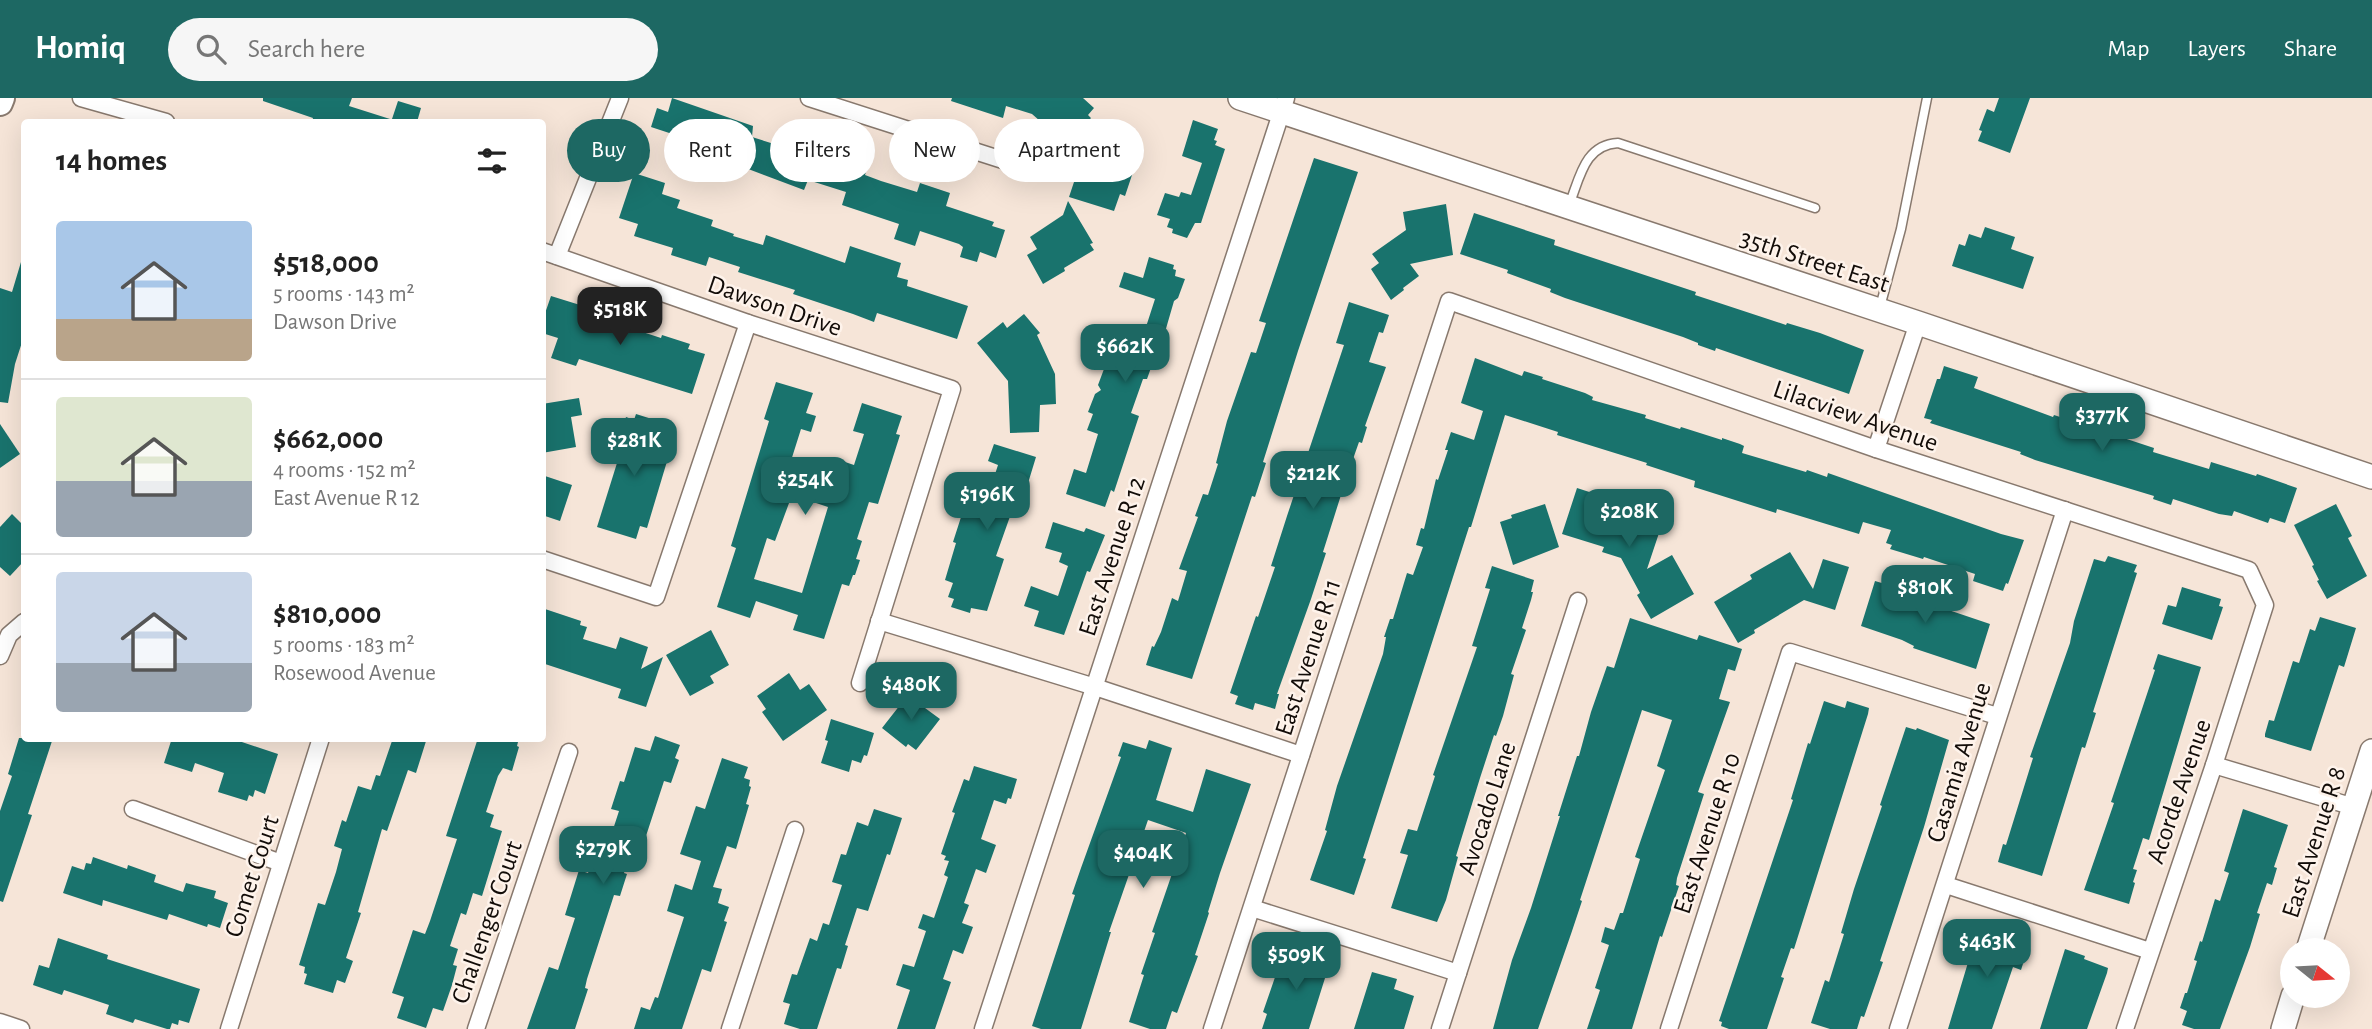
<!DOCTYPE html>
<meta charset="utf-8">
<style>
:root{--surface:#fff;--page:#f6f6f6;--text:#222;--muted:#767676;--line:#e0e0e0;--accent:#1d6863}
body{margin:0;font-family:"Alegreya Sans",sans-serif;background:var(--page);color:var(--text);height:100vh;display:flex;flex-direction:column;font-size:26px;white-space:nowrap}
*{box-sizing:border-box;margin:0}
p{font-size:23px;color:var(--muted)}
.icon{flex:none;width:38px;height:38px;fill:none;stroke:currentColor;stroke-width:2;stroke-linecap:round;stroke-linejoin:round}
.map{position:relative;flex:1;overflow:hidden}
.side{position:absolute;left:21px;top:21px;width:525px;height:623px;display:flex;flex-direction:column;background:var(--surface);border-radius:7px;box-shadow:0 7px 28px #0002}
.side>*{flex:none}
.banner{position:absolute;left:567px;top:21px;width:665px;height:63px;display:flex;gap:14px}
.needle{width:46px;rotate:108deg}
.tools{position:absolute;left:2280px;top:840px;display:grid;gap:14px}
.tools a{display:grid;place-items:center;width:70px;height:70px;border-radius:50%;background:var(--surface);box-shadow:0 7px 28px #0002;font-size:35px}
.price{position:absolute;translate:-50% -60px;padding:0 16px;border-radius:14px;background:var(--accent);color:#fff;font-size:23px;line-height:46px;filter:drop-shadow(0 2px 4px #0008)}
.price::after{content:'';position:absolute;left:50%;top:42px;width:21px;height:16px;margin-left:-10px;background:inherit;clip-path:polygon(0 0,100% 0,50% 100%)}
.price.on{background:#222;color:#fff}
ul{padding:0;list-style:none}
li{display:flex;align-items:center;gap:21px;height:175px;padding:0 35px}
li+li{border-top:2px solid var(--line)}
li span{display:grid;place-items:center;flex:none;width:196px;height:140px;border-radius:7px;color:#555}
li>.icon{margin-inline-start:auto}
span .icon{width:84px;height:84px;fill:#fffc;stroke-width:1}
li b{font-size:30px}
h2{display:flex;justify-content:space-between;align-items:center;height:84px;padding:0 35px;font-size:30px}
.pill{padding:0 24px;border-radius:32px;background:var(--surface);box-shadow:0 7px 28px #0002;font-size:24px;line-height:63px}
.pill.on{background:var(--accent);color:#fff}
header{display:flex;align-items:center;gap:42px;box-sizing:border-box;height:98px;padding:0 35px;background:var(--accent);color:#fff}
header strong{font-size:33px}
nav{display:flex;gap:38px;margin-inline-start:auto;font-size:24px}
.search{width:490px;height:63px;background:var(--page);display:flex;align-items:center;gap:18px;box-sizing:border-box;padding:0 24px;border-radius:38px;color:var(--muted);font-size:26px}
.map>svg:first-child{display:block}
</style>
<header>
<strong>Homiq</strong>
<div class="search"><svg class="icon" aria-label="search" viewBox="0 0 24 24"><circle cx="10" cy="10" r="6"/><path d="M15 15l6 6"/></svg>Search here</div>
<nav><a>Map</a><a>Layers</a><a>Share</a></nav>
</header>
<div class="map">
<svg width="2372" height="931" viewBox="0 0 2372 931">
<rect width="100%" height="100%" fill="#f6e5d8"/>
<g fill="#19736d" fill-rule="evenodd">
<polygon points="263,0 352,0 349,8 390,21 389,24 312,24 313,20 263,3"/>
<polygon points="672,0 753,28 752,39 787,50 790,40 863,59 862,62 869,65 865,77 881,83 917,94 920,85 950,95 946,108 994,124 992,128 1005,132 996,160 980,154 977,164 960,159 963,149 959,146 920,133 915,148 894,141 899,126 842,107 846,94 808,82 804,92 743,69 742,71 734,69 731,76 711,70 718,51 651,29 657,10 668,14"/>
<polygon points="952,0 1083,0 1094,10 1088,17 1091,20 1084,28 1089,32 1072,51 1032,16 1006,8 1003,20 951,3"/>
<polygon points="1999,0 2030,0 2010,55 1978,43 1982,33 1979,32 1987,11 1994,14"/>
<polygon points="398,3 421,10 417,24 391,24"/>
<polygon points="1193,22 1218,31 1214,42 1217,43 1215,47 1225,51 1201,125 1195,125 1187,140 1172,135 1173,131 1167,129 1170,121 1157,117 1165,95 1179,99 1181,94 1191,97 1202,65 1182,58"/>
<polygon points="1086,48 1136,65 1125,98 1120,96 1114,113 1069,99"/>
<polygon points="1314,60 1358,74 1298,253 1263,364 1266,365 1255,399 1252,398 1192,581 1146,567 1152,548 1154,549 1161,534 1172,500 1178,503 1187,473 1179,471 1198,419 1195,418 1203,396 1208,397 1218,366 1216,365 1227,323 1251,254 1256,255 1266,225 1259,223"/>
<polygon points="634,75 665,85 662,96 680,102 677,110 713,122 711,128 734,136 733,138 763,147 766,137 845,165 850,148 901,165 897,179 908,182 907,188 968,208 957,241 877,215 874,224 853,216 793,196 795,192 738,174 740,169 709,159 706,168 671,157 673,150 634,138 638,126 619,120"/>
<polygon points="1068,103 1093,145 1090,146 1094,152 1064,170 1065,173 1043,186 1027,157 1037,151 1030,139 1063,117"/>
<polygon points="1446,106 1453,157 1410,166 1419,178 1403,190 1404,192 1391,202 1371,171 1379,165 1372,156 1406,132 1403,114"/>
<polygon points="1474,115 1555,142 1554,147 1696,194 1695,197 1786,227 1787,225 1820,235 1864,252 1849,296 1716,250 1715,253 1698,247 1698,245 1683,239 1565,200 1550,194 1551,191 1507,175 1508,172 1460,156"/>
<polygon points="1985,129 2015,139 2011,151 2034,159 2023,191 1952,168 1959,146 1965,148 1969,136 1981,140"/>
<polygon points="1149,159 1174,167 1173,171 1176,172 1175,178 1185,181 1178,200 1174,203 1156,265 1153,264 1147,281 1143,281 1131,315 1139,318 1114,394 1111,392 1105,409 1066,396 1074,371 1086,375 1098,336 1087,332 1093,316 1088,314 1095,296 1101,292 1098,287 1107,263 1094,258 1100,238 1127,247 1134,228 1145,232 1155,201 1119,189 1124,174 1143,180"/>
<polygon points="21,164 24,164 24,238 15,266 8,305 0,304 0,190 12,194"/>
<polygon points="551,198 580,207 578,213 661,240 662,237 690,246 688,251 705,256 692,296 579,261 576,268 551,260 558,240 542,235 542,224"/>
<polygon points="1349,204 1389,217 1383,235 1379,234 1369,264 1386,269 1365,328 1367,329 1362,345 1359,344 1347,378 1323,454 1326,455 1311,501 1277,596 1279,596 1275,611 1255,605 1253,612 1235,606 1238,598 1230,595 1256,518 1258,519 1275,469 1271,468 1287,418 1344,247 1336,245"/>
<polygon points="1024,216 1040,235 1037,237 1055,276 1056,306 1040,307 1039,334 1010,335 1008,283 977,245 1003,224 1007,230"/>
<polygon points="1475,260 1522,278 1524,273 1543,279 1542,281 1585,295 1593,299 1592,302 1646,317 1645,320 1680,331 1681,329 1722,342 1722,340 1740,346 1744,348 1742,355 1806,374 1807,372 1827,379 1828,375 2001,436 2024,442 2008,486 2006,485 2003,493 1973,483 1975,476 1924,459 1923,461 1890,451 1892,447 1886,445 1891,432 1863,424 1859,436 1777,411 1776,415 1694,389 1695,383 1646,367 1647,365 1557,337 1558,334 1505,317 1471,429 1469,429 1363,760 1366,761 1354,797 1310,782 1327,733 1325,732 1337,688 1383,556 1386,539 1384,539 1390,521 1393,521 1407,475 1413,477 1423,449 1416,447 1421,430 1424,431 1436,381 1438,382 1448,352 1445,352 1451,334 1474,342 1483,313 1461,305"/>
<polygon points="1944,268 1978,279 1974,290 2053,319 2054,317 2154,350 2153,354 2209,371 2211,364 2256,378 2257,376 2297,390 2285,425 2270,420 2268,425 2234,413 2232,418 2219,416 2173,401 2171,407 2153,401 2154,398 2035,362 2020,356 2021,354 1930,325 1932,322 1924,320 1937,281 1940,281"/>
<path d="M776,284L813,295L806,315L816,318L811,334L801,331L789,369L825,381L827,374L841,378L845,364L854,367L864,336L853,333L862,305L902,318L896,336L900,337L878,406L869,404L857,441L862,443L856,461L860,462L855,477H853L849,488L842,486L824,541L793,532L798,517L756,503L750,520L717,509L736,450L731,448L769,323L764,321ZM792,397L828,409L802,495L754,481L767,440L775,443Z"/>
<polygon points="579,300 582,317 571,319 576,349 542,355 542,306"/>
<polygon points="636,316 655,322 653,330 661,333 656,348 667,351 665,359 668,360 647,430 640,428 636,441 597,429 617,365 612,363 626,319 634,322"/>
<polygon points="0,326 20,356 0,370"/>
<polygon points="994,346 1036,359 1025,395 1019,393 996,458 1004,461 987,513 971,510 970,515 951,509 954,501 948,499 953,485 945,482 956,445 953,444 962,416 970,419 977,398 987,401 998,367 988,363"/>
<polygon points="542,377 572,387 560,423 542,417"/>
<polygon points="1577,390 1611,401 1608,408 1662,426 1647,471 1672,457 1694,496 1651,521 1637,497 1640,495 1621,460 1602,454 1604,449 1562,436"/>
<polygon points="1545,406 1559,449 1513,467 1500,424 1512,420 1511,417"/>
<polygon points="2336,406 2352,438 2348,440 2367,478 2327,501 2317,483 2319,482 2312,468 2314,467 2294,427"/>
<polygon points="12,416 24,428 24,463 10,478 0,469 0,429"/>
<polygon points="1053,424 1084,434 1086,430 1105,437 1090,474 1087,473 1064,537 1034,528 1039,513 1024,508 1031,488 1058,498 1068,468 1059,464 1062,455 1045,450"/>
<polygon points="1790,454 1813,491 1823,461 1849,469 1835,512 1804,502 1754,532 1755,535 1738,545 1714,504 1752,481 1750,477"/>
<polygon points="2108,458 2137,467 2134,474 2137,475 2093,614 2096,615 2085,650 2082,649 2042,778 1998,764 2003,746 2006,747 2033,660 2030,659 2070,545 2074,523 2094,461 2105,464"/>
<polygon points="1492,468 1534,482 1531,494 1533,494 1531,502 1522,530 1526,532 1511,576 1514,577 1503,618 1496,638 1494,637 1480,680 1456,758 1458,759 1446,802 1437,824 1391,810 1408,757 1400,755 1408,731 1417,733 1435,678 1433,677 1477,549 1472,548 1490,491 1485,490"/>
<polygon points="1875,483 1909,493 1907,498 1990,526 1976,571 1913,550 1914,548 1902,542 1861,528"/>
<polygon points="2182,489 2221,501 2219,508 2223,509 2212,542 2162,526 2168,507 2176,509"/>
<polygon points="542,510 581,523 580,527 587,529 583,541 616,551 620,539 648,549 641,571 663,559 646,609 618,600 621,591 542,565"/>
<polygon points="2320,519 2356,530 2344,569 2339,567 2311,653 2265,639 2265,636 2269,622 2274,623 2293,563 2299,565 2310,531 2315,533"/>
<polygon points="1630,520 1697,542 1699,537 1742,551 1735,573 1728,571 1719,601 1730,604 1698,694 1704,696 1677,780 1676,787 1679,788 1662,839 1660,838 1632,931 1587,931 1600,892 1595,890 1609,847 1601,844 1605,829 1614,832 1620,815 1623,815 1640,761 1635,759 1665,672 1657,668 1672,622 1642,612 1580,802 1582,803 1571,836 1538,931 1493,931 1512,862 1531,810 1560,718 1558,718 1577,658 1579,658 1591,614 1607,568 1614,570"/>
<polygon points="711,532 729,567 710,578 714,585 690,598 666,557"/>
<polygon points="2158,556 2201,569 2149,742 2143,740 2133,771 2137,772 2133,784 2135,785 2129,806 2084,792 2114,705 2111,704 2155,572 2153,571"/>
<polygon points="789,575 800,592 809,586 827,612 783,643 762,614 766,611 757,598"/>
<polygon points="911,593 928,606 925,610 940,621 916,652 908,646 906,649 882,630"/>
<polygon points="1824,603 1845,610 1847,603 1869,610 1868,616 1794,851 1791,850 1781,879 1784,880 1767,931 1729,931 1721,928 1722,924 1719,923 1793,702 1791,701 1808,645 1810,646"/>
<polygon points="831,621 874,635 867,658 864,657 861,665 852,662 849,674 821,665 828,643 825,642"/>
<polygon points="1906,629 1916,632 1917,630 1949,642 1924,729 1880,863 1883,864 1864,919 1861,918 1857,931 1830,931 1811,925 1825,882 1829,884 1844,836 1841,835 1854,791 1882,708 1880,707"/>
<polygon points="655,638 680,647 675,660 679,662 671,685 664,683 646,738 637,735 624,775 627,776 620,798 614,797 587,881 585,890 588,891 575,931 527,931 549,869 558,872 575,820 565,817 579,772 588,775 591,767 598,769 603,752 606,753 619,713 611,711 620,683 624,684 635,649 650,653"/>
<polygon points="19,640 53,640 28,716 32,717 3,804 0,803 0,713 12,678 8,676"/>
<polygon points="172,640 230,640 278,656 265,696 255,692 253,699 249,697 247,703 218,694 224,675 195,665 192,674 164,665"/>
<polygon points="393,640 427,640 416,675 408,672 387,733 382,731 358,814 361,815 346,860 353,863 345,885 337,882 333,895 304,886 307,876 304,875 305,869 299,867 318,805 325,807 336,774 342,751 334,748 342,722 346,724 358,688 371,692 376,677 380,678"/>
<polygon points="478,640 519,640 517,648 519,649 512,673 503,670 498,678 486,714 494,717 490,729 502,733 482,798 473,795 466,817 461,815 450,848 458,851 453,867 457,868 452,887 443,913 433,910 426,930 397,920 404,899 392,895 413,832 425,836 430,823 457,741 446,738"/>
<polygon points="1149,642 1172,650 1156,702 1193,714 1206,671 1251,686 1220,775 1208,814 1209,815 1195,857 1198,858 1177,915 1172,913 1166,931 1150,931 1129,924 1144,877 1141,876 1155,835 1152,834 1186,735 1148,722 1109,834 1111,834 1081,931 1041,931 1032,928 1075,797 1072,796 1081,770 1121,659 1118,658 1123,644 1146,651"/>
<polygon points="722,660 748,669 744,680 750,682 749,688 751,689 746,706 749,707 736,751 727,748 713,789 722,791 718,805 729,809 724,823 727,824 711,874 702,871 682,931 634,931 641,909 650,912 655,899 658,900 684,819 667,813 675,786 692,792 701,763 680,756 696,708 705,711"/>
<polygon points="974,668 1017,681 1011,701 1008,700 1006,706 994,702 981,741 996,747 986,775 976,771 964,805 969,807 962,825 973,829 963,856 953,852 943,881 951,884 935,931 897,931 910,892 896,887 903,866 914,869 926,833 918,830 923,816 934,820 948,779 944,777 949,763 944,762 946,758 941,756 955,715 952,714 964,681 969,683"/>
<polygon points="874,711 902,720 890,757 887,756 868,813 857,810 845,847 848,848 841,871 837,870 817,931 800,931 784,926 790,906 783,904 792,876 797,877 810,840 817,843 823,825 829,827 842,787 832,784 841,756 846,757 857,724 868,728"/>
<polygon points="2243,711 2288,727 2274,769 2277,770 2272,787 2267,785 2257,815 2260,816 2250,849 2220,931 2194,931 2182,927 2187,913 2180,910 2185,895 2187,895 2197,863 2194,862 2200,843 2202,844 2215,801 2220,803 2229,775 2224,773"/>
<polygon points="93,759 127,771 128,767 156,777 154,784 183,794 186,785 216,793 214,800 228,805 220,830 208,826 207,829 169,816 167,822 103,802 102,808 63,795 72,768 84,772 86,765 91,766"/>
<polygon points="1979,828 2022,842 2021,845 2029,847 2021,872 2013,869 1992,931 1948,931"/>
<polygon points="58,840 108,857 107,861 200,891 189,925 179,922 178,927 172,925 170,931 167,931 135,921 133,925 106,916 109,907 64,892 62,897 33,887 39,867 49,870"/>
<polygon points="2065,851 2085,858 2084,861 2108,870 2107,875 2087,931 2040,931"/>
<polygon points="1308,854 1331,861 1309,931 1262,931 1267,916 1263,914 1283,856 1304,863"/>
<polygon points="1372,874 1397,881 1394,891 1414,898 1404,931 1354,931"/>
</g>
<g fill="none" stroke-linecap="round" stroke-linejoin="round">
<g stroke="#88796e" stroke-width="11">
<g id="lane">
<path d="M1569,107C1580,80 1584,47 1618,45L1815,110"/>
<polyline points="1880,209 1901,131 1927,0"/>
</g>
</g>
<g stroke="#88796e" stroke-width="19">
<g id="street">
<polyline points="81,0 166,24"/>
<polyline points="809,0 1015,66"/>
<polyline points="542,153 748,225 952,291 860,585"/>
<polyline points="557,158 620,0"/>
<polyline points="1876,351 1918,225"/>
<polyline points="542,461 656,499 748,225"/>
<polyline points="879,523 1095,589 1301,657"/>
<polyline points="0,558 9,537 24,524"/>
<polyline points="2214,667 2354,709"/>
<polyline points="133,711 281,765"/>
<polyline points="1946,787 2150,853"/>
<polyline points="1252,810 1458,875"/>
<polyline points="0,924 21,931"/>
<polyline points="229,931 321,640"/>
<polyline points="476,931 569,654"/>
<polyline points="730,931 795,732"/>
<polyline points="983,931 1286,0"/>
<polyline points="1212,931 1449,203 1876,351 2249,472 2265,507 2214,667 2125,931"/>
<polyline points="1440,931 1578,503"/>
<polyline points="1669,931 1790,554 1997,618"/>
<path d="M1898,931C1955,759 2008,585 2065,412"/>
</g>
</g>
<g stroke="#88796e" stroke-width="26">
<g id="secondary">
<polyline points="1240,0 1918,225 2372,379"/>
<polyline points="2308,852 2372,653"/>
<polyline points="2283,931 2293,898"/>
</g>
</g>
<g stroke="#88796e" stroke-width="28">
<polyline id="primary" points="0,5 2,0"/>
</g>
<use href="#lane" stroke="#fff" stroke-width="8"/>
<use href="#street" stroke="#fff" stroke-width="16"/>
<use href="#secondary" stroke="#fff" stroke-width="23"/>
<use href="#primary" stroke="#fff" stroke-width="24"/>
</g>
<g text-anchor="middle" stroke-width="5" stroke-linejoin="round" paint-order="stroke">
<g font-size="26" fill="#120c08" stroke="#fef3eb">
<text transform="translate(1815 162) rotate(18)" y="9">35th Street East</text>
<text transform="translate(775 207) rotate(19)" y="9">Dawson Drive</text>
<text transform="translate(1856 317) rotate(19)" y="9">Lilacview Avenue</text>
<text transform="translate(1111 458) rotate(-72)" y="9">East Avenue R 12</text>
<text transform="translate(1307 559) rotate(-72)" y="9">East Avenue R 11</text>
<text transform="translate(1958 664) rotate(-73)" y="9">Casamia Avenue</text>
<text transform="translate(2178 693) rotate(-71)" y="9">Acorde Avenue</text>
<text transform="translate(1486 710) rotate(-72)" y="9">Avocado Lane</text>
<text transform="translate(1706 735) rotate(-72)" y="9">East Avenue R 10</text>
<text transform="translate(2313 744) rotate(-72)" y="9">East Avenue R 8</text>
<text transform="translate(251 778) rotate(-72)" y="9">Comet Court</text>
<text transform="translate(486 824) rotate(-71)" y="9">Challenger Court</text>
</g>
</g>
</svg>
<div class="tools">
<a><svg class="needle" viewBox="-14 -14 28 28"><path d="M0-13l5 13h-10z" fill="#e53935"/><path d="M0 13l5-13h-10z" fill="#767676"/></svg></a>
</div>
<b class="price on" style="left:620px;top:249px">$518K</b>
<b class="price" style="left:1125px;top:286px">$662K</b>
<b class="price" style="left:2102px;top:355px">$377K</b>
<b class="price" style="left:634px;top:380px">$281K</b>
<b class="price" style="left:1313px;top:413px">$212K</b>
<b class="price" style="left:805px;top:419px">$254K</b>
<b class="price" style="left:987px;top:434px">$196K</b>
<b class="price" style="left:1629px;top:451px">$208K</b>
<b class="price" style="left:1925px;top:527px">$810K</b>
<b class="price" style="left:911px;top:624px">$480K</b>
<b class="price" style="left:603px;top:788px">$279K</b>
<b class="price" style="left:1143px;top:792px">$404K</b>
<b class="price" style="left:1987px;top:881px">$463K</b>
<b class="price" style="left:1296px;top:894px">$509K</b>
<div class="banner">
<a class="pill on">Buy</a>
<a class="pill">Rent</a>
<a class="pill">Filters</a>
<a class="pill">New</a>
<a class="pill">Apartment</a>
</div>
<section class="side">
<h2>14 homes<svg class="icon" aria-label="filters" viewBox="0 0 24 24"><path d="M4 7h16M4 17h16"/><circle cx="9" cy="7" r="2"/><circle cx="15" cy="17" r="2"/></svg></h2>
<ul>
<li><span style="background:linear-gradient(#a9c7e8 70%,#b9a48a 0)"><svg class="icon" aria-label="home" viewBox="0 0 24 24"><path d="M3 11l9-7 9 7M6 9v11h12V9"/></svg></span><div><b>$518,000</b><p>5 rooms · 143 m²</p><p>Dawson Drive</p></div></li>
<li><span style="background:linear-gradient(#dfe7d0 60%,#9aa5b1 0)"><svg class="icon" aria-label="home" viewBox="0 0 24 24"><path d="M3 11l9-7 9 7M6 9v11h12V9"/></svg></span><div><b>$662,000</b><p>4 rooms · 152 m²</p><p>East Avenue R 12</p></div></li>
<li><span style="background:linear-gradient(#c9d6e8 65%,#9aa5b1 0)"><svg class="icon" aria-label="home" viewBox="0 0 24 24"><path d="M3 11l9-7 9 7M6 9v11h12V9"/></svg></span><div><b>$810,000</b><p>5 rooms · 183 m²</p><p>Rosewood Avenue</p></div></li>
</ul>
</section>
</div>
